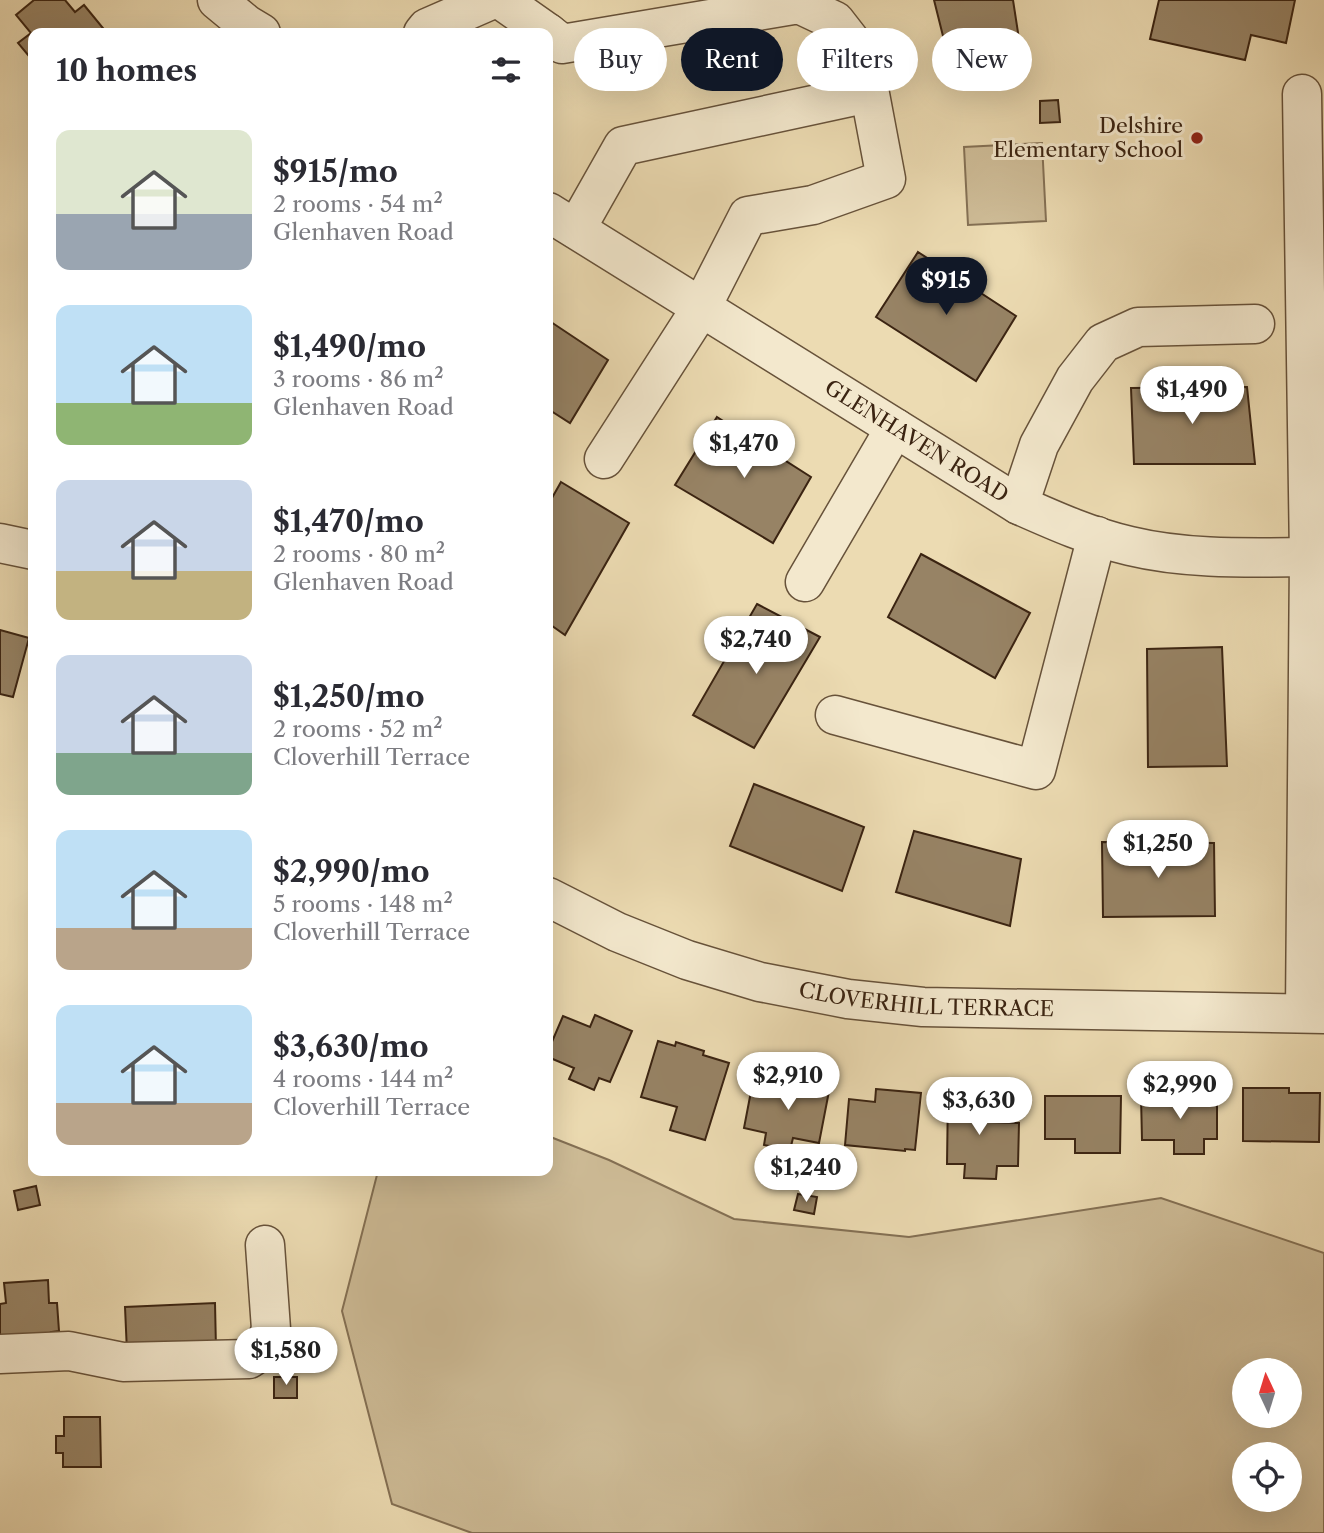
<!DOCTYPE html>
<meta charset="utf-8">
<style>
:root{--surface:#fff;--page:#f2f2f3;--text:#2b2b33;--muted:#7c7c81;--accent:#111827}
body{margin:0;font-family:"Libre Caslon Text",serif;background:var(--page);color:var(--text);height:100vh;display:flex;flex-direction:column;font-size:26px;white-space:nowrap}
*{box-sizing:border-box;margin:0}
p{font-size:23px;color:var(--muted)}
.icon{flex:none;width:38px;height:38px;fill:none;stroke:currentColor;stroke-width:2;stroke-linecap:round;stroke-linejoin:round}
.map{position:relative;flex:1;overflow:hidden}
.sheet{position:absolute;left:28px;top:28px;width:525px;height:1148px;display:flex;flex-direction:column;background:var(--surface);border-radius:14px;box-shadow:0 7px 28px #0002}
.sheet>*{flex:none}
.hud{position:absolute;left:574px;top:28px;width:644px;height:63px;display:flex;gap:14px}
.needle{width:46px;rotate:356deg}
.controls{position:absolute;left:1232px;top:1358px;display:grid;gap:14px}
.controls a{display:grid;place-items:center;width:70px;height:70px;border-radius:50%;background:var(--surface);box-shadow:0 7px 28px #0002;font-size:35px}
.price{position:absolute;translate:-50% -60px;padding:0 16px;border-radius:24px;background:#fff;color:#222;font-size:23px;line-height:46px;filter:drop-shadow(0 2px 4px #0008)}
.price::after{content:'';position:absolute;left:50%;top:42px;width:21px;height:16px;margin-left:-10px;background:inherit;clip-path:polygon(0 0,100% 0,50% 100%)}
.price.on{background:var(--accent);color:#fff}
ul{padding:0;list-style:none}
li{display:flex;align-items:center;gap:21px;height:175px;padding:0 28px}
li span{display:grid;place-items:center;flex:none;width:196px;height:140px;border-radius:14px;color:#555}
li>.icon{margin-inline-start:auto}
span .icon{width:84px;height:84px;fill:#fffc;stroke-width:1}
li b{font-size:30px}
h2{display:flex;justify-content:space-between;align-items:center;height:84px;padding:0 28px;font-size:30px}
.tag{padding:0 24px;border-radius:32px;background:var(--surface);box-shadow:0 7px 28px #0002;font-size:24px;line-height:63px}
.tag.on{background:var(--accent);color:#fff}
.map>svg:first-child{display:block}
</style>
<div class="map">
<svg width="1324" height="1533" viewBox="0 0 1324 1533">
<rect width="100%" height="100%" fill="#ecdbb2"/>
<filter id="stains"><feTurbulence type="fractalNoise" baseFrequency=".00286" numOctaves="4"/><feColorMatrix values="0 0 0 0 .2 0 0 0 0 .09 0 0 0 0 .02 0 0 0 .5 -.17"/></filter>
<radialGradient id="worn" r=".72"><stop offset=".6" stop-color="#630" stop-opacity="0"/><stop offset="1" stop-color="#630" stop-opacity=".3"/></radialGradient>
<g fill="#cebc97" stroke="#847054" stroke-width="2" fill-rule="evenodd">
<polygon points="1042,143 1046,221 968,225 964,147"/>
<path d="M548,1136L609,1160L734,1219L909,1237L1161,1198L1324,1253V1533H472L392,1504L342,1311L378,1171H548ZM1244,1370H1290V1416H1244ZM1244,1454H1290V1500H1244Z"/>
</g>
<g fill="#978365" stroke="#3b2412" stroke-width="2">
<polygon points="34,0 65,0 75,12 84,5 107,33 33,33 33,61 18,43 31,33 16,15"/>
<polygon points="934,0 1013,0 1023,65 953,76"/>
<polygon points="1159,0 1295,0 1286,43 1251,35 1245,60 1150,39"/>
<polygon points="1058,100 1060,122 1040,123 1040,101"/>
<polygon points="918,252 1016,316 976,381 876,317"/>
<polygon points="548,320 608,360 570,423 548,409"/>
<polygon points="1247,387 1255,464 1134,464 1131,388"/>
<polygon points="717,417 811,477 773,543 675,485"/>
<polygon points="561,482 629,523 565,635 548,623 548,505"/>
<polygon points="921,554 1030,613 995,678 888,617"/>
<polygon points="757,604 820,637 754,748 693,715"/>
<polygon points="0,630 29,638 13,697 0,694"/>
<polygon points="1222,647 1227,766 1148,767 1147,649"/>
<polygon points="754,784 864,827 842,891 730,846"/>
<polygon points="914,831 1021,859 1010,926 896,892"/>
<polygon points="1102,842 1214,843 1215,916 1103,917"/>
<polygon points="595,1015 632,1031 610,1082 599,1078 594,1090 569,1079 574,1068 548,1057 548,1051 563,1016 590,1027"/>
<polygon points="658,1041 675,1046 676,1042 704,1051 703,1055 729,1063 705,1140 670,1130 677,1107 641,1097"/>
<polygon points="792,1078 830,1086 819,1143 793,1138 790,1150 764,1145 766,1133 744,1128 753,1081 790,1088"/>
<polygon points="1243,1088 1289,1088 1289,1093 1320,1093 1319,1142 1243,1141"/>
<polygon points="876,1089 921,1093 915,1150 905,1149 905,1151 845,1145 849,1099 875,1102"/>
<polygon points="948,1093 990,1095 989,1122 1019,1123 1018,1166 997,1166 996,1179 964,1178 965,1164 947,1164"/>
<polygon points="1045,1096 1121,1096 1120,1153 1075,1153 1075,1139 1045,1139"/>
<polygon points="1141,1096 1217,1096 1217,1139 1204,1139 1204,1154 1174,1154 1174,1140 1142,1140"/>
<polygon points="36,1186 40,1205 18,1210 14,1191"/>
<polygon points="798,1194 817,1197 814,1214 794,1210"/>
<polygon points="48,1280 49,1303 57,1303 59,1331 51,1332 52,1335 0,1336 0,1304 6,1303 4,1283"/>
<polygon points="215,1303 216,1349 127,1352 125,1307"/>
<rect x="274" y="1377" width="23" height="21"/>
<polygon points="64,1417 100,1417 101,1467 63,1467 63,1453 56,1453 56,1436 64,1436"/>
</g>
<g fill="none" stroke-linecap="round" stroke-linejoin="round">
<g stroke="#67523a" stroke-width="41">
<g id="minor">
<polyline points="217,0 246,24 261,33"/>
<polyline points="501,0 548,33"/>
<polyline points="423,33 427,28 491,0"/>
<polyline points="548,33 562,44 799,4 835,21 863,57 886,179 813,205 748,216 701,308 604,459"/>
<polyline points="1302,94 1309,557 1305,1012"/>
<path id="s1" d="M548,212L1019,505C1055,521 1091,537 1130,546C1192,561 1260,557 1324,557"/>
<polyline points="576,229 623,146 869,93"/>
<polyline points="1019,505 1039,445 1075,379 1103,343 1138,327 1255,324"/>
<polyline points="0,543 33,550"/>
<polyline points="805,582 895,428"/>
<polyline points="835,715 1036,770 1097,536"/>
<path id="s2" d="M548,897L617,932L687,960L760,982L848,999L923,1007L1324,1014"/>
<polyline points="0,1354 69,1351 123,1362 249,1359 264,1349 271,1329 265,1245"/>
</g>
</g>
<use href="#minor" stroke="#f3e8cd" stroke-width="38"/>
</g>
<circle fill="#8f2418" stroke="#f3e8cd" stroke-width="2.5" cx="1197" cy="138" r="7"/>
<g text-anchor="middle" stroke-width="6" stroke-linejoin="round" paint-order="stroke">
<g font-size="21" fill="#3b2412" stroke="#f3e8cd" text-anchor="end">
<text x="1183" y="133">Delshire<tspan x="1183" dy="24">Elementary School</tspan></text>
</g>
<g font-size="21" fill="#3b2412" stroke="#f3e8cd">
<text dy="7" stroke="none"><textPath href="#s1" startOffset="434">GLENHAVEN ROAD</textPath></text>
<text dy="7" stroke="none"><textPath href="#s2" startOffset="397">CLOVERHILL TERRACE</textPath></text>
</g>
</g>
<rect width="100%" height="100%" filter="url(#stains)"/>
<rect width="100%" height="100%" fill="url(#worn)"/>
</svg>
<div class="controls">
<a><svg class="needle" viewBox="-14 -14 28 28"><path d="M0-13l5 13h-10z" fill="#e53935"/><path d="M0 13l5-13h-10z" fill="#7c7c81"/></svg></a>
<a><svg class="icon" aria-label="locate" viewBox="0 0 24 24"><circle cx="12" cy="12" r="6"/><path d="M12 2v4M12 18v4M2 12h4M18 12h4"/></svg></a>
</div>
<b class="price on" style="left:946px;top:317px">$915</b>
<b class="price" style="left:1192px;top:426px">$1,490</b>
<b class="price" style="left:744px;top:480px">$1,470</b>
<b class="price" style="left:756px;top:676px">$2,740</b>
<b class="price" style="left:1158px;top:880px">$1,250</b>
<b class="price" style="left:788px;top:1112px">$2,910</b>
<b class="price" style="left:1180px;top:1121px">$2,990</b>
<b class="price" style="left:979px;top:1137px">$3,630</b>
<b class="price" style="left:806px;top:1204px">$1,240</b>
<b class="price" style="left:286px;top:1387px">$1,580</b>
<div class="hud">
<a class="tag">Buy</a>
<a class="tag on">Rent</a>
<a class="tag">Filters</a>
<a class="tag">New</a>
</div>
<section class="sheet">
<h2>10 homes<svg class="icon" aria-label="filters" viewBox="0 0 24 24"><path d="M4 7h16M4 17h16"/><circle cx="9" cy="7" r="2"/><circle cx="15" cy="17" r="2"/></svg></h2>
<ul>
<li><span style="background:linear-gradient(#dfe7d0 60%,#9aa5b1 0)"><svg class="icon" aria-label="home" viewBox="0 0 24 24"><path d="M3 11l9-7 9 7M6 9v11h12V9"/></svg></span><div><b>$915/mo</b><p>2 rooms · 54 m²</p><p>Glenhaven Road</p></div></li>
<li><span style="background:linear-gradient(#bfe0f5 70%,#8fb573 0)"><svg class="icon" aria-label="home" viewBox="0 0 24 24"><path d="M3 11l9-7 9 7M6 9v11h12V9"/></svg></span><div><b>$1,490/mo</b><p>3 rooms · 86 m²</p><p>Glenhaven Road</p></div></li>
<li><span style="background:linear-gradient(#c9d6e8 65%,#c2b280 0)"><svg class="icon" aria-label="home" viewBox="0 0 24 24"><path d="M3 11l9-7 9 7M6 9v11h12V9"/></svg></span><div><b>$1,470/mo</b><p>2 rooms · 80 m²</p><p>Glenhaven Road</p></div></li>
<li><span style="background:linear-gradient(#c9d6e8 70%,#7fa58c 0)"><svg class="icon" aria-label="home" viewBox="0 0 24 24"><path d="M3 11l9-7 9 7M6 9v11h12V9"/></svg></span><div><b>$1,250/mo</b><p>2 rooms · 52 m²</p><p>Cloverhill Terrace</p></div></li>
<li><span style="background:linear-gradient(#bfe0f5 70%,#b9a48a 0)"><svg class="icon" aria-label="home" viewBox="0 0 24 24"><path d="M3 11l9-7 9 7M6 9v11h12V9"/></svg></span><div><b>$2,990/mo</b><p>5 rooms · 148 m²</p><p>Cloverhill Terrace</p></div></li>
<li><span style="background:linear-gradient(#bfe0f5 70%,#b9a48a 0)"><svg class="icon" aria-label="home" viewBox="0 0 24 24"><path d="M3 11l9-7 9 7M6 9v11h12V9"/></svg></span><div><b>$3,630/mo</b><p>4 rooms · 144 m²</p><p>Cloverhill Terrace</p></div></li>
</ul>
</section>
</div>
